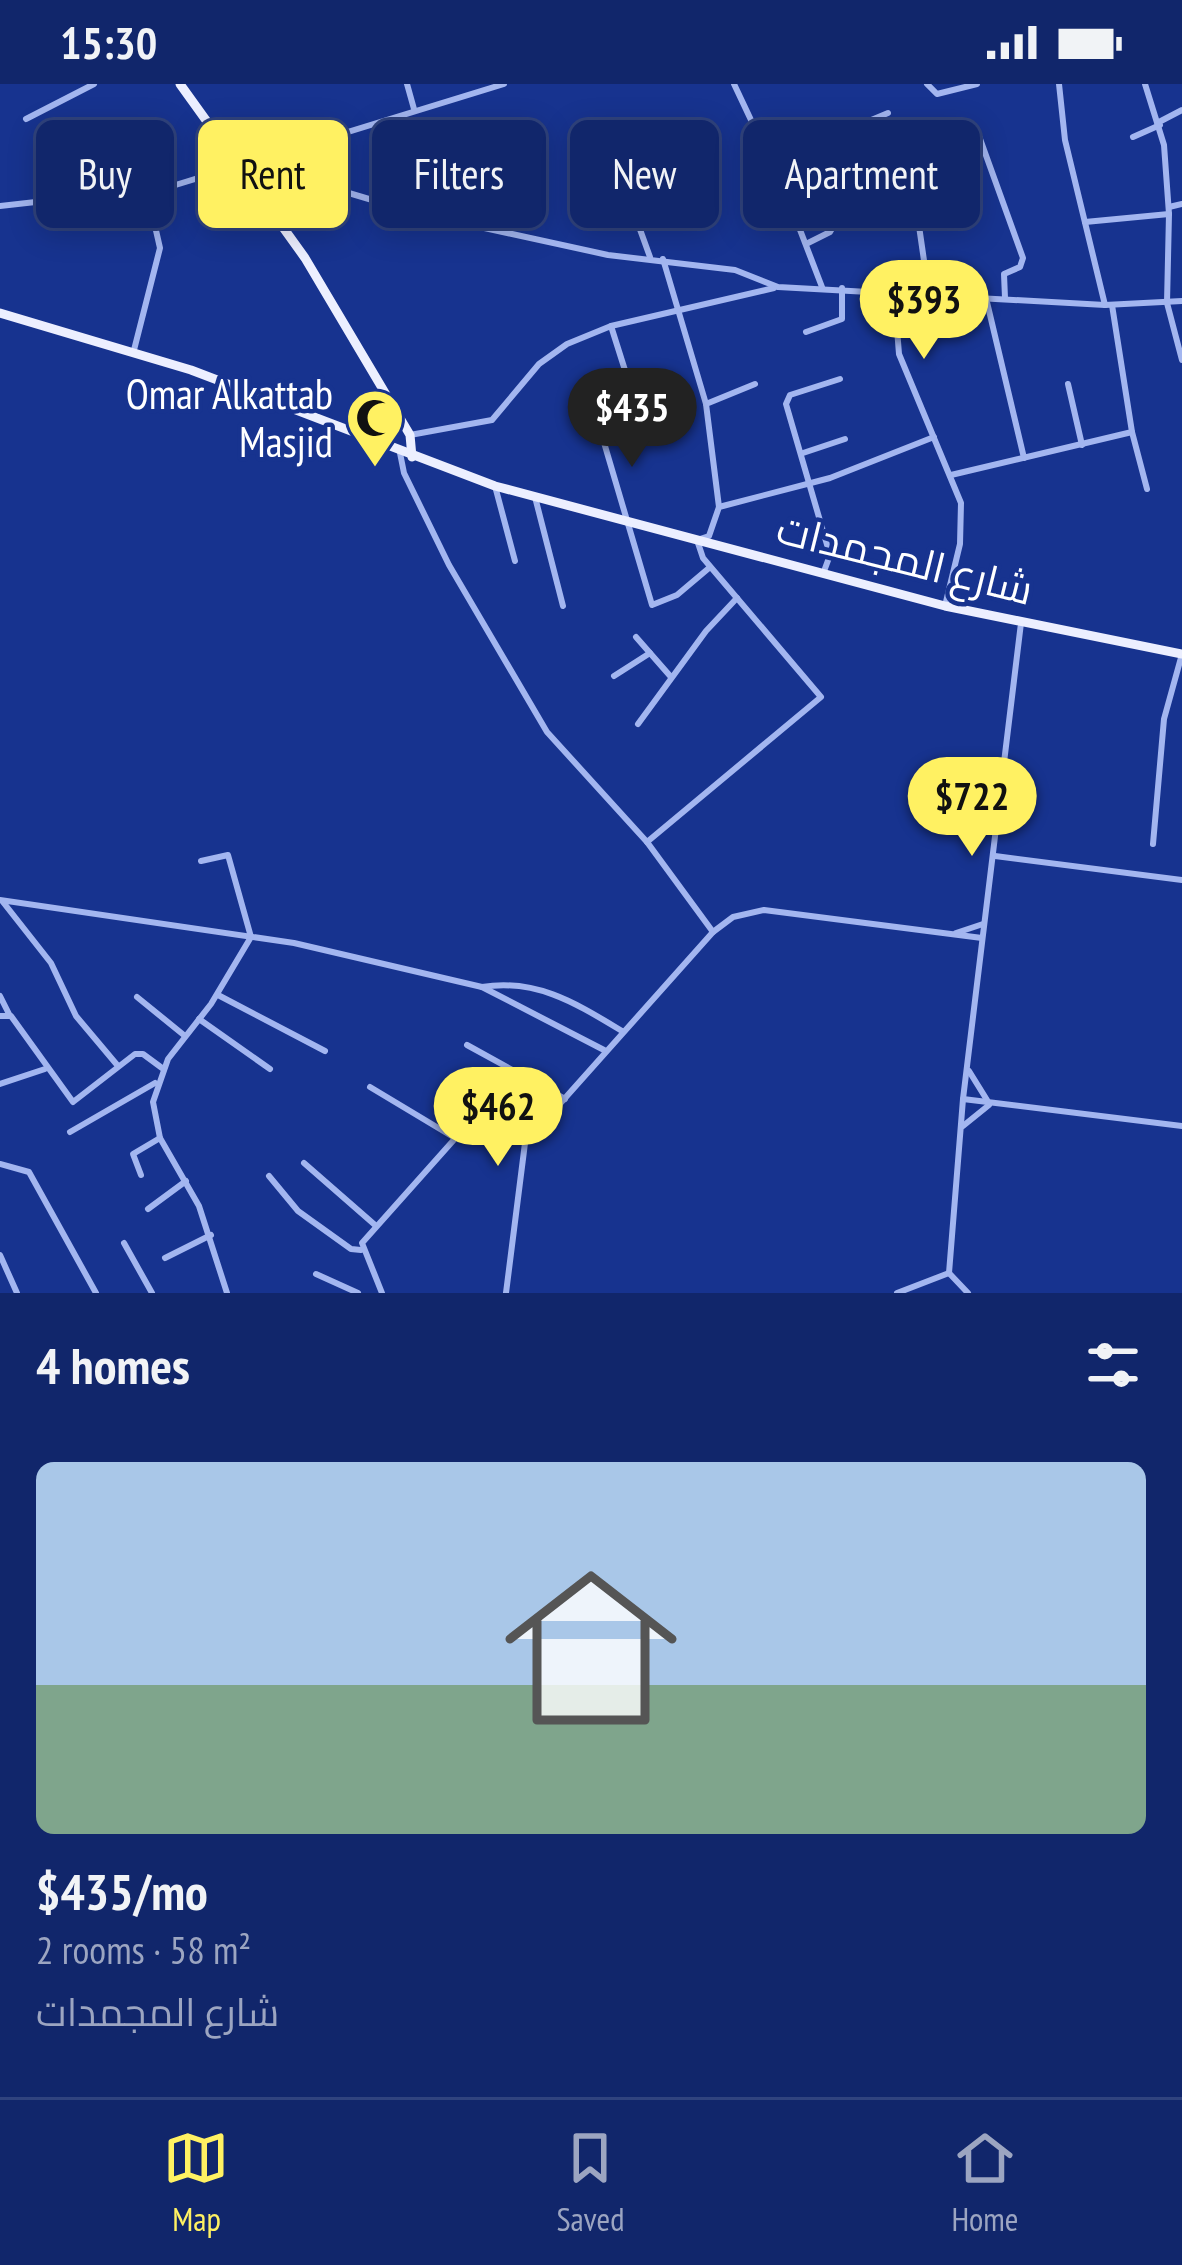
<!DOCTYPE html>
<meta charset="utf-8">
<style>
:root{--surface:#11266b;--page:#1a2e71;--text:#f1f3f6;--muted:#9ca5c1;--line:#30437e;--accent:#fff162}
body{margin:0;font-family:"PT Sans Narrow",Cairo,sans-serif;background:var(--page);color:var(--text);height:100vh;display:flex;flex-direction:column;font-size:45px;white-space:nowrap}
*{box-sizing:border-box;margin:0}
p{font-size:39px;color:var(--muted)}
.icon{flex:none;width:66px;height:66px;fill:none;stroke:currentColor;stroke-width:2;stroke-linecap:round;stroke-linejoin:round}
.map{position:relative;height:1209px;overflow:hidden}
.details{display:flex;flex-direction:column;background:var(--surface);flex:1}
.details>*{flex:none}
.hud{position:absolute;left:36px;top:36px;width:1110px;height:108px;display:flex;gap:24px}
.price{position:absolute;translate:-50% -102px;padding:0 27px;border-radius:42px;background:var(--accent);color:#111;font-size:39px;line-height:78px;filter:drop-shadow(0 3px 6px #0008)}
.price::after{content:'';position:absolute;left:50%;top:72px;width:36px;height:27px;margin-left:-18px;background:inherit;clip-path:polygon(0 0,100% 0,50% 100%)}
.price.on{background:#222;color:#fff}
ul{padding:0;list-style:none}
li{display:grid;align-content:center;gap:24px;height:636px;padding:0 36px}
li span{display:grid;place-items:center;height:372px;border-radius:18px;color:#555}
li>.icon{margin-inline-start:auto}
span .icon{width:216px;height:216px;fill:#fffc;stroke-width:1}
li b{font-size:51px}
h2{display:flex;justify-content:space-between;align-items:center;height:144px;padding:0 36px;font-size:51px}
.chip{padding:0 42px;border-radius:18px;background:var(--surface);box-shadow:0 6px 30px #0003,0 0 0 3px var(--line);font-size:42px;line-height:108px}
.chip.on{background:var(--accent);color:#111}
.status{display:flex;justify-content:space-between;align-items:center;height:84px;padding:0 60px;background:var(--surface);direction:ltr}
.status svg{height:33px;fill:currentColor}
.dock{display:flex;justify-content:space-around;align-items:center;height:168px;border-top:3px solid var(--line);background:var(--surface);font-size:33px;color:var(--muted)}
.dock a{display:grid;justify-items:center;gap:6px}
.dock .on{color:var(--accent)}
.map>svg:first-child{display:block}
</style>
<div class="status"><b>15:30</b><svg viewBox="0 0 49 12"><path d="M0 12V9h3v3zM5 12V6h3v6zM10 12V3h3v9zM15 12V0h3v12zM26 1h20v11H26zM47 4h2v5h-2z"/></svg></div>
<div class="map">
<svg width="1182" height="1209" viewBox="0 0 1182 1209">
<rect width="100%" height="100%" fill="#17338f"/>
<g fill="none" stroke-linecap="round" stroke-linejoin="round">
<g stroke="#a3b6f0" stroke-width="6">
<polyline points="407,0 414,25"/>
<polyline points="734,0 787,112 822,203"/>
<polyline points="927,0 937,10 977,0"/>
<polyline points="1059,0 1065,56 1105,221"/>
<polyline points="1145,0 1164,61 1169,130 1167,219 1182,276"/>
<polyline points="26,35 94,0"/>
<polyline points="1159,38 1182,26"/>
<polyline points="979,52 1023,174 1020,183 1004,190 1005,214"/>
<polyline points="1133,53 1160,41"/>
<polyline points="771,78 888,29"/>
<polyline points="617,82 650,173"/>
<polyline points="258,107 305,96 416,129 608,171 735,186 778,203 1105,221 1182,217"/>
<polyline points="0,122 169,103 504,0"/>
<polyline points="1169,123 1182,120"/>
<polyline points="1085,138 1169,130"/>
<polyline points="806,160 830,148 854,107 901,90"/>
<polyline points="663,175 706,320"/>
<polyline points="894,207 899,270 961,419 960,460 945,522"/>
<polyline points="929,211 919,142 961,123 963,76"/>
<polyline points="986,214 1024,374"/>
<polyline points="611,242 636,321"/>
<polyline points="806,248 842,235 842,204"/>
<polyline points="134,266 160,164 147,107"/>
<polyline points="1068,300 1082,361"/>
<polyline points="600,345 652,521 677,511 709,484"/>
<polyline points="1132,348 1147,405"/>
<polyline points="410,351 492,336 539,280 567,260 611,242 774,204"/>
<polyline points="400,369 404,389 449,481 547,648 647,758 713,848"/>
<polyline points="803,369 845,355"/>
<polyline points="951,391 1132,348 1112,221"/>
<polyline points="495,402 515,477"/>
<polyline points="535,413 563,522"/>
<polyline points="719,423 706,320 755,300"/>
<polyline points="823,490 830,471 786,320 790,311 840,295"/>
<polyline points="636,553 671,593"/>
<polyline points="614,592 650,569"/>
<polyline points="638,640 706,547 737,514"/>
<polyline points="647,758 821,613 703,474 697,456 709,452 719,423 830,394 934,353"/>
<polyline points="1153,760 1164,635 1182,570"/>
<polyline points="995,772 1182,796"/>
<polyline points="201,777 228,771 251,853 211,920 168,975 153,1018 160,1054 199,1122 227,1209"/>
<polyline points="0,816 294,859 482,903 604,966"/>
<polyline points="3,818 51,879 76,932 118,982"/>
<polyline points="956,849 983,840"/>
<path d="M482,903C537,894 577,920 622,947"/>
<polyline points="218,911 325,967"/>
<polyline points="0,912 9,930"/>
<polyline points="137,913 185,952"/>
<polyline points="0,932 11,932 73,1018 135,970 143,970 162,984"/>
<polyline points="199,935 270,985"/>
<polyline points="467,961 565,1015"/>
<polyline points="969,987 987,1016"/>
<polyline points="0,1000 45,985"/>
<polyline points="370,1003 455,1054"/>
<polyline points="963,1015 1182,1042"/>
<polyline points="963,1042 989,1021"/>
<polyline points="70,1048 155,999"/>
<polyline points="304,1079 375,1141"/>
<polyline points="0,1080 29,1088 96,1209"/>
<polyline points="141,1091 133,1070 160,1054"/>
<polyline points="269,1092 298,1127 351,1165 361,1166"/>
<polyline points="148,1125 186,1097"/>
<polyline points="124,1159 152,1209"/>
<polyline points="0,1171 17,1209"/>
<polyline points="165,1174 211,1151"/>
<polyline points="949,1189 963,1015 1021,539"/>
<polyline points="949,1189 968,1209"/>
<polyline points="316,1190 358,1209"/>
<polyline points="382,1209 362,1159 476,1031 488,1028 525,1059"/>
<polyline points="506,1209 525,1059 713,848 733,833 764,826 982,854"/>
<polyline points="897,1209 949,1189"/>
</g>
<g stroke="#ecefff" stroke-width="9">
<polyline points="180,0 305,174 410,351 412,373"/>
<polyline points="0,229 191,286 495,402 945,522 1182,570"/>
</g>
</g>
<defs>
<g id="mosque-pin" transform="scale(3)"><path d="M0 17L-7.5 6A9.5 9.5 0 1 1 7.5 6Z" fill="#fff162" stroke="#17338f"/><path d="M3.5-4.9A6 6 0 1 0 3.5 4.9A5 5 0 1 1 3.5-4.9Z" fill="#111"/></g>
</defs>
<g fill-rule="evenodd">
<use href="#mosque-pin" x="375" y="334"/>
</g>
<g text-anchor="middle" stroke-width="9" stroke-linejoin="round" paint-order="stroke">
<g font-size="42" fill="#fff" stroke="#17338f" text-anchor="end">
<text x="333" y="325">Omar Alkattab<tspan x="333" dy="48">Masjid</tspan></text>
</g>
<g font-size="42" fill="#fff" stroke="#17338f">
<text transform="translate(905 475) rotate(14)" y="15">شارع المجمدات</text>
</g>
</g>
</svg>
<b class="price" style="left:924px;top:278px">$393</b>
<b class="price on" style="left:632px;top:386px">$435</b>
<b class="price" style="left:972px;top:775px">$722</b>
<b class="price" style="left:498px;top:1085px">$462</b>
<div class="hud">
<a class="chip">Buy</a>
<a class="chip on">Rent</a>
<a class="chip">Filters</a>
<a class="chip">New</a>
<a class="chip">Apartment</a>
</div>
</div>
<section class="details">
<h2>4 homes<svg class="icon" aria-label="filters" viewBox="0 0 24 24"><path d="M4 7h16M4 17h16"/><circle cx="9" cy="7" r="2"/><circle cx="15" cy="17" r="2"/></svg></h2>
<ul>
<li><span style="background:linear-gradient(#a9c7e8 60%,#7fa58c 0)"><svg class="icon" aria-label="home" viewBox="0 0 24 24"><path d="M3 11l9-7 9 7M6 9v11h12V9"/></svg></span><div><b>$435/mo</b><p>2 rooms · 58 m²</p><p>شارع المجمدات</p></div></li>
</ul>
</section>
<nav class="dock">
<a class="on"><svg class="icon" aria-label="map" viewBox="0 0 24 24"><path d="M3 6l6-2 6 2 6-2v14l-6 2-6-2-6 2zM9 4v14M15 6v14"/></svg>Map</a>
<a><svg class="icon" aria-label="saved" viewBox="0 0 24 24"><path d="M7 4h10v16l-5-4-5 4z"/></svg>Saved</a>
<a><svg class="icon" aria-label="home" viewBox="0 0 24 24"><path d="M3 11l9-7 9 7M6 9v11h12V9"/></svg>Home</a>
</nav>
